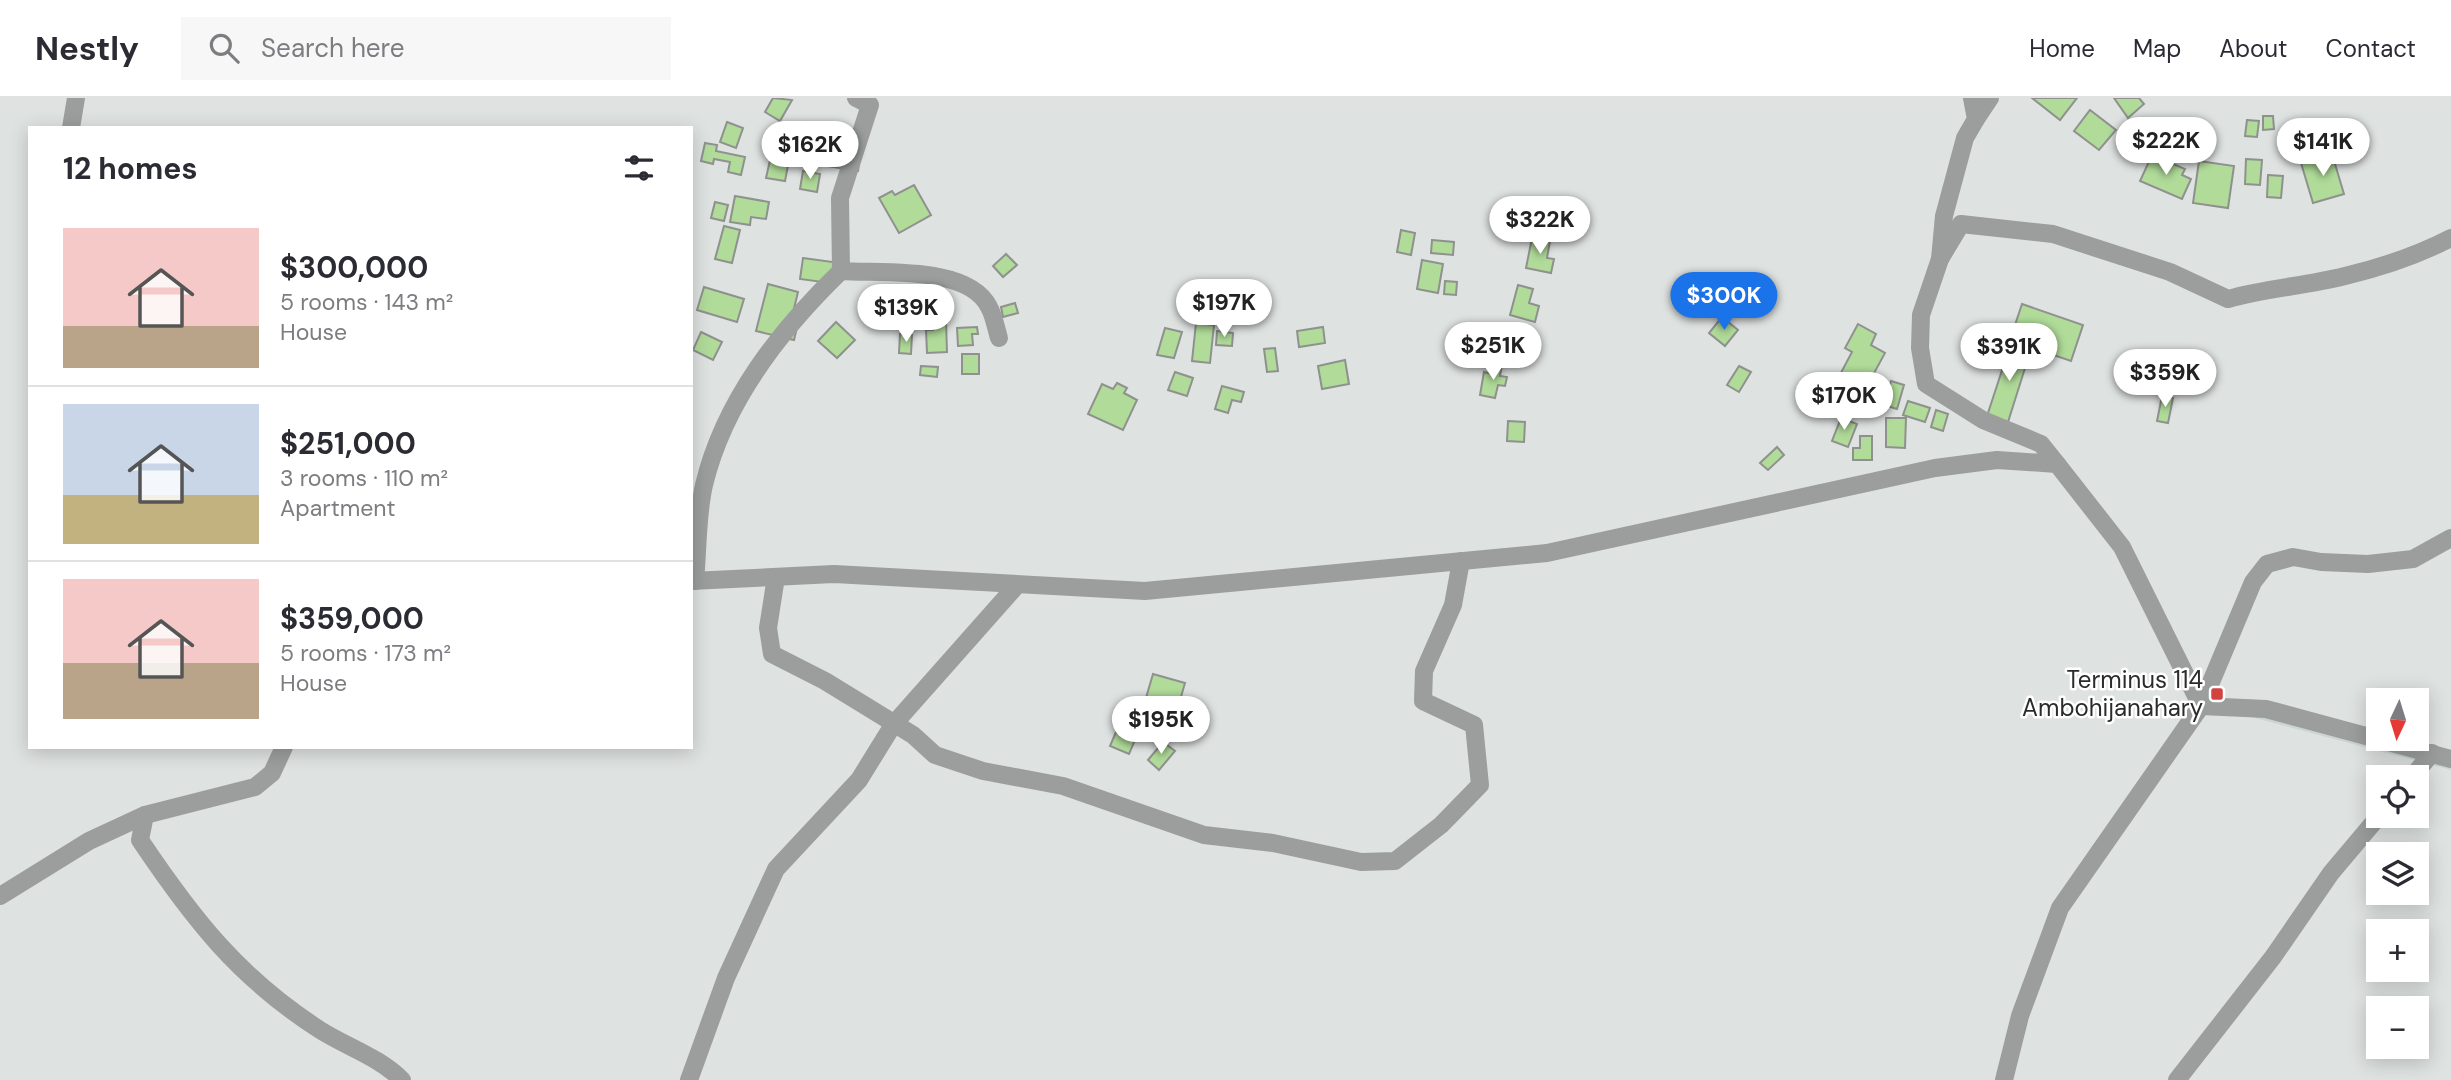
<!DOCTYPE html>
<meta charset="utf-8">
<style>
:root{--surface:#fff;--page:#f7f7f7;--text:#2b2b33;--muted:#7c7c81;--line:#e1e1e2;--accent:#1a73e8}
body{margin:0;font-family:"DM Sans",sans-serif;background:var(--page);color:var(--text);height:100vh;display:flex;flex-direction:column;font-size:26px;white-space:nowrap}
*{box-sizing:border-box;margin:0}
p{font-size:23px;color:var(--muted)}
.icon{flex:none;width:38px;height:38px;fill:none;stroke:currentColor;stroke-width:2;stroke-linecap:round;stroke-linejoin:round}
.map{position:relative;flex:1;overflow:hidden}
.panel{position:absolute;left:28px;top:28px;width:665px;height:623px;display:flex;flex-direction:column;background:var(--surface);border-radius:0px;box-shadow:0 4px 18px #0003}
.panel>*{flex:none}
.needle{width:46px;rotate:184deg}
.buttons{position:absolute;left:2366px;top:590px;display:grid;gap:14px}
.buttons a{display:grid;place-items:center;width:63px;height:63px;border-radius:0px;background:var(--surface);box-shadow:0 4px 18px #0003;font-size:35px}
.price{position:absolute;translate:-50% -60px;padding:0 16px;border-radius:24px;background:#fff;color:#222;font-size:23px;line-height:46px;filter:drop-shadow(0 2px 4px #0008)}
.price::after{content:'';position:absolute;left:50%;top:42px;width:21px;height:16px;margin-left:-10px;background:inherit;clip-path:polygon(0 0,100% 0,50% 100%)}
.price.active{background:var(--accent);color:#fff}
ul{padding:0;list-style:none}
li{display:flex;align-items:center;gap:21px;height:175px;padding:0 35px}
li+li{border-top:2px solid var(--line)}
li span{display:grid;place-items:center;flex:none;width:196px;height:140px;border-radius:0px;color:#555}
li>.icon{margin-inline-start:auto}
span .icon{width:84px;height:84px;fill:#fffc;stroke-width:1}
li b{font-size:30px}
h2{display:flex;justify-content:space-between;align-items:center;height:84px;padding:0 35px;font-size:30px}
header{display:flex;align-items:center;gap:42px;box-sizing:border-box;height:98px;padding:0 35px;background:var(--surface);border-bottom:2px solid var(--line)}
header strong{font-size:33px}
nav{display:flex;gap:38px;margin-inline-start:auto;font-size:24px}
.search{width:490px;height:63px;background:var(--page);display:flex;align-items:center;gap:18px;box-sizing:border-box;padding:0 24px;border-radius:0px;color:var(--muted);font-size:26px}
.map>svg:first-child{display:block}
</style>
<header>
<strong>Nestly</strong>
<div class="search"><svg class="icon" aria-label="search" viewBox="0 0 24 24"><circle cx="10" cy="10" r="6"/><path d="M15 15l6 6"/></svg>Search here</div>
<nav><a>Home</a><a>Map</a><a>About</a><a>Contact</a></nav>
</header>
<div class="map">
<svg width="2451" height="982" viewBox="0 0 2451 982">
<rect width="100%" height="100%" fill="#dee2e0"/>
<polygon fill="#cbd6d0" points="2249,610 2451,657 2451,672 2236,615"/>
<g fill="#b0db99" stroke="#8f918e" stroke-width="2">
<polygon points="773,0 792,2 780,23 765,14"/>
<polygon points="2032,0 2077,0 2060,22"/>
<polygon points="2114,0 2139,0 2144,6 2128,20"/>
<polygon points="2090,12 2116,32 2099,52 2074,33"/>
<polygon points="2263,18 2273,18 2274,31 2263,32"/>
<polygon points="2247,22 2259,23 2257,39 2245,38"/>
<polygon points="727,24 743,30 736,50 720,44"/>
<polygon points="808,24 823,27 821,41 805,38"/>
<polygon points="705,45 717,47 716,53 745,59 741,77 728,74 730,64 714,61 713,66 701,63"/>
<polygon points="830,47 861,52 858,73 827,68"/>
<polygon points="2332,56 2344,96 2313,105 2301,65"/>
<polygon points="2152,57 2185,71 2182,77 2191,81 2182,101 2140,83"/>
<polygon points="771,58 789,62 785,83 766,80"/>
<polygon points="2246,61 2262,62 2260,87 2245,86"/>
<polygon points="2199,63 2234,68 2228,110 2193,105"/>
<polygon points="803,73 820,76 817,94 800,91"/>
<polygon points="2268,77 2283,78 2281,100 2267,99"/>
<polygon points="914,87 931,117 899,135 879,100 892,93 895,97"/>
<polygon points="735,98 769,104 766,121 751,119 750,127 730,124"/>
<polygon points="715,104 728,107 724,123 711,120"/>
<polygon points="724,128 740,132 732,165 715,161"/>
<polygon points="1401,132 1415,135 1411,157 1397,154"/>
<polygon points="1532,140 1550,143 1547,160 1554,161 1551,175 1526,170"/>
<polygon points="1432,142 1454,144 1453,157 1431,155"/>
<polygon points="1006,156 1017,167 1003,179 993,168"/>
<polygon points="803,160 840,165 837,186 800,181"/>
<polygon points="1422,162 1443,166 1438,195 1417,191"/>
<polygon points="1445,183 1457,184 1456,197 1444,196"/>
<polygon points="768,186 798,194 791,223 798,225 794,242 756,233"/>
<polygon points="1518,187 1533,191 1529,205 1539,208 1535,224 1510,217"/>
<polygon points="704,189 744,201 737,224 697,212"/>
<polygon points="940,198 940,216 927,216 927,199"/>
<polygon points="1015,205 1018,215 1003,219 1001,209"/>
<polygon points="918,206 915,228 902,229 902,207"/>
<polygon points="2022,206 2083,227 2071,263 2010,242"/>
<polygon points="1722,219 1738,232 1725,248 1709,235"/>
<polygon points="932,222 946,222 947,254 927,255 926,232 933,232"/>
<polygon points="836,224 855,242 837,260 818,243"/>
<polygon points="1196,225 1214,227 1210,265 1192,263"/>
<polygon points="1858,226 1876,236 1871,247 1885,255 1860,301 1834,288 1852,254 1845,250"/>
<polygon points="977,229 978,236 972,236 973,247 958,248 957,230"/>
<polygon points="1323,229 1325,245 1299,249 1297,233"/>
<polygon points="1165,230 1182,234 1174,260 1157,257"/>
<polygon points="1217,233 1233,235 1232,248 1216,247"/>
<polygon points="701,234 722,244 713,262 693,252"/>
<polygon points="900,236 912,237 911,256 899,255"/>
<polygon points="2011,245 2031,251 2008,324 1987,318"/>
<polygon points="1275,250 1278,273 1267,274 1264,251"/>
<rect x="962" y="256" width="17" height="20"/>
<polygon points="1345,262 1349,286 1322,291 1318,268"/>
<polygon points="1494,265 1502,266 1500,278 1507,279 1505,288 1498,287 1495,300 1480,297 1484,274 1492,276"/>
<polygon points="2124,266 2153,271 2151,286 2121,281"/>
<polygon points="921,268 938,269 937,279 920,277"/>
<polygon points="1739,268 1751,274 1739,294 1727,287"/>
<polygon points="1175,274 1193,280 1187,298 1168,292"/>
<polygon points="1891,283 1904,287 1897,311 1884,307"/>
<polygon points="1117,285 1127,290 1124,295 1137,302 1123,332 1088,316 1102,286 1113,291"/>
<polygon points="1222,288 1244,294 1241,304 1232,302 1228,315 1215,311"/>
<polygon points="2162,298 2173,300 2168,325 2157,323"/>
<polygon points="1908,303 1930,310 1925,324 1903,317"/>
<polygon points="1936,312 1948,316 1943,333 1931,329"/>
<polygon points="1841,320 1857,326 1848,349 1832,343"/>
<polygon points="1886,320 1906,320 1905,350 1886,349"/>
<polygon points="1508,323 1525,324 1524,344 1507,343"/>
<polygon points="1860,338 1872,338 1872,362 1853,362 1853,350 1860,350"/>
<polygon points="1777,349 1784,357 1768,372 1760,365"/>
<polygon points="1153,576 1185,585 1174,623 1189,627 1185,640 1138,627"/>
<polygon points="1119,627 1138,635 1129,656 1110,648"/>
<polygon points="1163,644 1175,653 1159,672 1148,662"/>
</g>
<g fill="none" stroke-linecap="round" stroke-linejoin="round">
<g stroke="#9c9e9e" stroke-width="18">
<polyline points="1972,0 1976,21 1965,40 1944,118 1940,161 1921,217 1920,250 1926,286 1983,322 2041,346 2057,366"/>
<polyline points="1976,21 1990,0"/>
<polyline points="71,30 76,0"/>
<path d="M1940,161L1961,126L2053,136L2170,174L2228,201C2266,190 2306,188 2345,178C2383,169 2416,158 2451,140"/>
<path d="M841,173C882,176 968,167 989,209C994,218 996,230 999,240"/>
<polyline points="776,479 768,530 772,556 825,583 913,637 935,657 983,673 1063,688 1204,737 1273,745 1361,764 1395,763 1441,727 1480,687 1474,627 1423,603 1424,573 1453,507 1461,463"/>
<polyline points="691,483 834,476 1145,493 1547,455 1935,370 1997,362 2057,366 2122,449 2201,608"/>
<path d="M695,483C698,452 697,417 704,387C724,303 780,232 841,173L840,100L870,7L856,0"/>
<polyline points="2201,608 2266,611 2451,661"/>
<polyline points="2412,679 2432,655"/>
<path d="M145,717L140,742C193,821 239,880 320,932C347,949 379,959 402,982"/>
<polyline points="0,798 89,743 145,717 255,689 272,675 284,649"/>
<polyline points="689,982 726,880 776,771 859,682 893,627 1017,487"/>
<polyline points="2004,982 2020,918 2060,810 2201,608 2253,484 2267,466 2293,459 2321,464 2368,466 2413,461 2451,440"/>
<polyline points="2177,982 2273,859 2331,775 2379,718"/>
</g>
</g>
<rect fill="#d14240" stroke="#fff" stroke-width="2.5" x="2210" y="589" width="14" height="14" rx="3.5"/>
<g text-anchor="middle" stroke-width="5" stroke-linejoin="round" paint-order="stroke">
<g font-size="24" fill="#2a2b2a" stroke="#fff" text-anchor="end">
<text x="2203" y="590">Terminus 114<tspan x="2203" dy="28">Ambohijanahary</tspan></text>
</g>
</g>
</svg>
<div class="buttons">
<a><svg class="needle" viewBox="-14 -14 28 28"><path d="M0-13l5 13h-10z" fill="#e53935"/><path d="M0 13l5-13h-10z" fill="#7c7c81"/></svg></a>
<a><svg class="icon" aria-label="locate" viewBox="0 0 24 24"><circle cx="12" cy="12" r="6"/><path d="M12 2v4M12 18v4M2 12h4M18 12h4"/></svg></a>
<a><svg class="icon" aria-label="layers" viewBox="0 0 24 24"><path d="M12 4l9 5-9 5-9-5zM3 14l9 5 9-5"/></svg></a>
<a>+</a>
<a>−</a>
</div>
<b class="price" style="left:2166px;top:79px">$222K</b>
<b class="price" style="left:2323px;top:80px">$141K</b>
<b class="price" style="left:810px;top:83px">$162K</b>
<b class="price" style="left:1540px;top:158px">$322K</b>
<b class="price active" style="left:1724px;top:234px">$300K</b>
<b class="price" style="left:1224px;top:241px">$197K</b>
<b class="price" style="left:906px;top:246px">$139K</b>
<b class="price" style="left:1493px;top:284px">$251K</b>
<b class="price" style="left:2009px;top:285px">$391K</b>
<b class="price" style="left:2165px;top:311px">$359K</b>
<b class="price" style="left:1844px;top:334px">$170K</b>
<b class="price" style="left:1161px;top:658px">$195K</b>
<section class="panel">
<h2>12 homes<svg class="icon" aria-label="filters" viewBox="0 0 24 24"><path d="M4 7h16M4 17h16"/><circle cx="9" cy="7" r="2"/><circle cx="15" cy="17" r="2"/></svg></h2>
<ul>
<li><span style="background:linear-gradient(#f6c9c9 70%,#b9a48a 0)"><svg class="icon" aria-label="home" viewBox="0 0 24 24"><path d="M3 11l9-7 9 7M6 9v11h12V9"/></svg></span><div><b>$300,000</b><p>5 rooms · 143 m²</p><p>House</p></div></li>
<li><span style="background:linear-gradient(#c9d6e8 65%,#c2b280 0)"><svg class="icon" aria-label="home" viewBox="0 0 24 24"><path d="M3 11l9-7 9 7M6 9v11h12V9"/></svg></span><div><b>$251,000</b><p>3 rooms · 110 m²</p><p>Apartment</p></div></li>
<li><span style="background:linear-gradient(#f6c9c9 60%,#b9a48a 0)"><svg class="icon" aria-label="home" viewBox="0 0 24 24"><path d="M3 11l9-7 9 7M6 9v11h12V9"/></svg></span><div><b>$359,000</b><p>5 rooms · 173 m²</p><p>House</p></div></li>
</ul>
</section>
</div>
